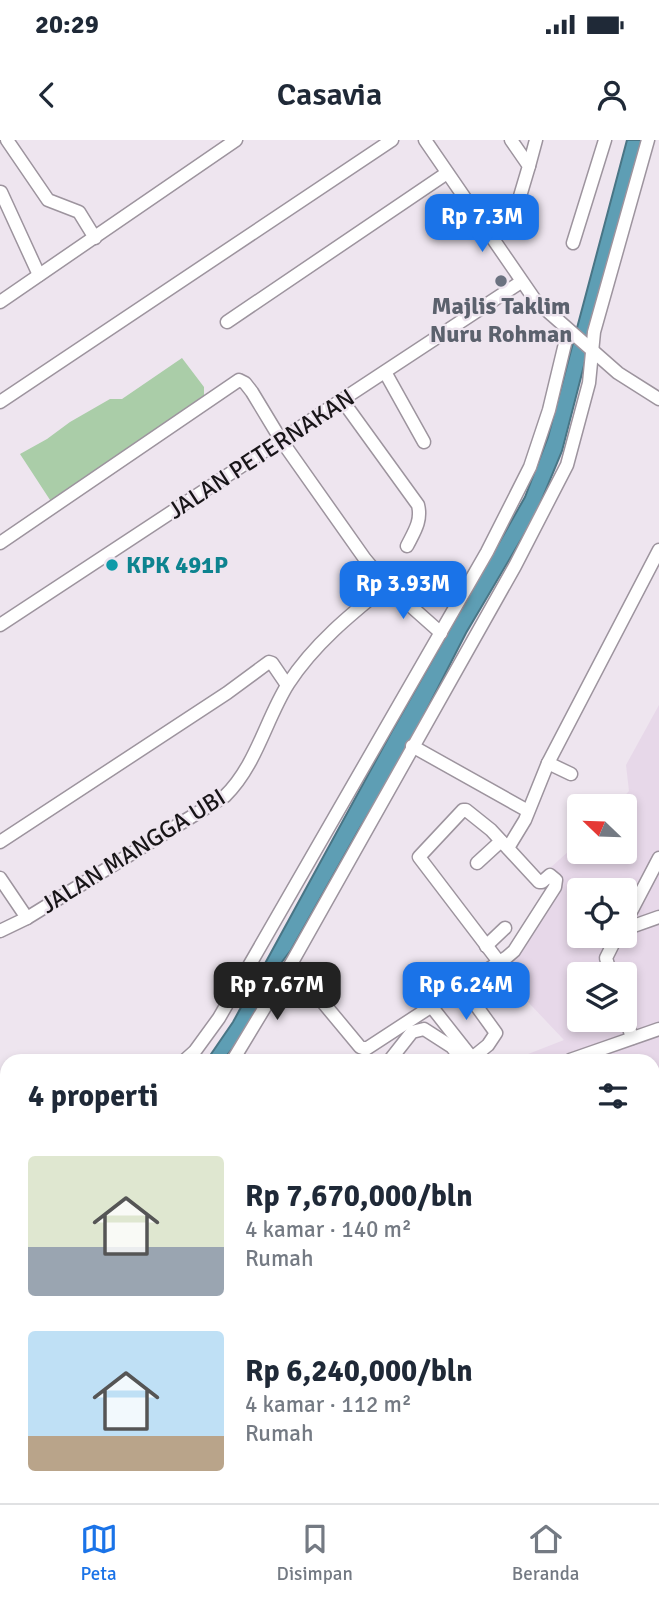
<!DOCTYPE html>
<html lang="id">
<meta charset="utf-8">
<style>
:root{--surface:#fff;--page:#f2f2f3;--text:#1f2937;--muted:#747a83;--line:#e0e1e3;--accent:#1a73e8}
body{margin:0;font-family:Signika,sans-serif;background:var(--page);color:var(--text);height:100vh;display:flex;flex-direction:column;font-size:26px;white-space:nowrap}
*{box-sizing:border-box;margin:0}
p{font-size:23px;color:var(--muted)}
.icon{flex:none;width:38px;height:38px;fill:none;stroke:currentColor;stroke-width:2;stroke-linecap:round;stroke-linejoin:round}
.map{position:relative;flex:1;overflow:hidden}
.sheet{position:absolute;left:0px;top:914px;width:660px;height:450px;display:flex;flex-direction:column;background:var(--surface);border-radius:21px 21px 0 0;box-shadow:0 4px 10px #0003}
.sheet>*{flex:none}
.needle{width:46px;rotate:293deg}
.controls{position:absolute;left:567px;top:654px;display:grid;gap:14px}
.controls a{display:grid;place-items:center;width:70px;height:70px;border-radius:7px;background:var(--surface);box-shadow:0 4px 10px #0003;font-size:35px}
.price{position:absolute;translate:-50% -60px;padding:0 16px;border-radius:14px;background:var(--accent);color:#fff;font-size:23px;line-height:46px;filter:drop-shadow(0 2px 4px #0008)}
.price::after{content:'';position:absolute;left:50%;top:42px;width:21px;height:16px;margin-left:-10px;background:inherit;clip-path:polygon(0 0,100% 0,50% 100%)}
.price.selected{background:#222;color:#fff}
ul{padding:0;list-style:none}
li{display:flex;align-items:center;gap:21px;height:175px;padding:0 28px}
li span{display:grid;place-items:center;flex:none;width:196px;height:140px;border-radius:7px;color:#555}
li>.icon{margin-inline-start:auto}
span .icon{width:84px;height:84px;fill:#fffc;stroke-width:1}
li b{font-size:30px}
h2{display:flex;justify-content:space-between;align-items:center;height:84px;padding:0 28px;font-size:30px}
.status{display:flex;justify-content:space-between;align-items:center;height:49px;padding:0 35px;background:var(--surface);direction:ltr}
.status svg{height:19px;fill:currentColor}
header{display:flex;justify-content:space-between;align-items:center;height:91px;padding:0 28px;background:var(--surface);font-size:32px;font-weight:600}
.tabs{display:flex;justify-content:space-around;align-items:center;height:98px;border-top:2px solid var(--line);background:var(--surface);font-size:19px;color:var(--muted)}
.tabs a{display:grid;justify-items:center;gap:4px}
.tabs .selected{color:var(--accent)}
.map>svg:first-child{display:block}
</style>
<div class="status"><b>20:29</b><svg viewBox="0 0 49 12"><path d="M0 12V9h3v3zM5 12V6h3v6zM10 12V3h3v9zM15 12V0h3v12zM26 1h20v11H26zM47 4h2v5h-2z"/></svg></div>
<header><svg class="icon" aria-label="back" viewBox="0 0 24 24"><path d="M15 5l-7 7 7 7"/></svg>Casavia<svg class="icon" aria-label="person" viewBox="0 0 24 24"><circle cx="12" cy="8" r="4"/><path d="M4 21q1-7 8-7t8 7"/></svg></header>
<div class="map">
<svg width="659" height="1363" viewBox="0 0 659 1363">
<rect width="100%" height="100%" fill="#eee5ef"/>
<path fill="#e7d8e9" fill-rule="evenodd" d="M659,565V1152L653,1156V920H524L523,916L564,900L493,825L512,813L559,739L550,728L579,702V712H625V667H615L629,651L626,625ZM579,751H625V796H579ZM579,835H625V880H579Z"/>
<polygon fill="#aacda8" points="182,218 204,247 204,258 52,363 20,314 47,299 70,282 110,259 122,259"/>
<polygon fill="#5e9eb4" stroke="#497585" stroke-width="2" points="627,0 642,0 562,311 535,376 466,493 402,618 358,691 291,810 275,831 244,895 223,920 207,920 233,882 392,591 525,357 548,297"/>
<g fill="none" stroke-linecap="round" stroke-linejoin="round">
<g stroke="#9d949e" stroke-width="15">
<g id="minor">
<polyline points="7,0 48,60 79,72 95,98"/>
<polyline points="425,0 535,160 618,233 659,259"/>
<polyline points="529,26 536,0"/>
<polyline points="1,52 39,135"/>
<polyline points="507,79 515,73 529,26 511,0"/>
<polyline points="573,103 605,0"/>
<polyline points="0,162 236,0"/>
<polyline points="227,182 447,33"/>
<polyline points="385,232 424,302"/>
<path d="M342,260L418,365C422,381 414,392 407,406"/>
<polyline points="0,262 392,0"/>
<polyline points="0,403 239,240 245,243 252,252 281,300 365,419 387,445 441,493"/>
<polyline points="0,485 521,142"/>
<polyline points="412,606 528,671"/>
<polyline points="548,623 571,634"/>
<polyline points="0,702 227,553 269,522 272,523 287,545"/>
<polyline points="508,708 525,680 548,623 659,410"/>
<polyline points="477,723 501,701"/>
<polyline points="0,738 27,778 0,791"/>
<path d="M27,778L225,656C256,626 266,579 288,544C314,504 351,474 387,445"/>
<polyline points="625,783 659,718"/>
<polyline points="625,789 659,777"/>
<polyline points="486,806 505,788"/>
<polyline points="291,824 360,907 366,909 507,817 514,811 555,747 556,740 550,735 542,742 539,742 491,690 466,670 463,670 419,717 499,822"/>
<polyline points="611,835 606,818 617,796"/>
<polyline points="462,846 496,893 488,905 472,918 472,920"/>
<polyline points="431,866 472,918"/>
<polyline points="625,875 632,898"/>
<polyline points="185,920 195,911 219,878 487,412 530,327 549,270 568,191"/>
<polyline points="233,920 291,824 515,426 567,325 589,243 594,192 648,0"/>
<polyline points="390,920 412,892 424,889 452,907 462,920"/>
<polyline points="570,920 659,889"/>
<polyline points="653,1021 659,1019"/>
<polyline points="0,1031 7,1029"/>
<polyline points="0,1064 7,1062"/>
<polyline points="0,1102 7,1125"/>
<polyline points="653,1143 659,1139"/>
<polyline points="0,1242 7,1235"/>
<polyline points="653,1300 659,1295"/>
<polyline points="0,1321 7,1329"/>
<polyline points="653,1340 659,1347"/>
<polyline points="0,1343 7,1337"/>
<polyline points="210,1356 221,1363"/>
<polyline points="95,1363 103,1356"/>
<polyline points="321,1363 324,1356"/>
</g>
</g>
<use href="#minor" stroke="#fff" stroke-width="12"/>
</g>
<circle fill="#6b7280" stroke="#eee5ef" stroke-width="2.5" cx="501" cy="141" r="7"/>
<circle fill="#0f9aa8" stroke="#eee5ef" stroke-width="2.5" cx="112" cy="425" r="7"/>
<g text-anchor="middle" stroke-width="5" stroke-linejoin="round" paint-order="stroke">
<g font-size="24" font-weight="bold" fill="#5b616d" stroke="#eee5ef">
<text x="501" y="174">Majlis Taklim<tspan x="501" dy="28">Nuru Rohman</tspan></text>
</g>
<g font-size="24" fill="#181518" stroke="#eee5ef">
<text transform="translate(261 314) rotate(-33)" y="8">JALAN PETERNAKAN</text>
<text transform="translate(133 711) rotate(-32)" y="8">JALAN MANGGA UBI</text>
</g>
<g font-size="24" font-weight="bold" fill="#0d838f" stroke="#eee5ef" text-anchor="start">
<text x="126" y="433">KPK 491P</text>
</g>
</g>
</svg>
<div class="controls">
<a><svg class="needle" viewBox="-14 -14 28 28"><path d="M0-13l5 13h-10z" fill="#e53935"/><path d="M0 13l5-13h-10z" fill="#747a83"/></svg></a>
<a><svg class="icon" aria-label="locate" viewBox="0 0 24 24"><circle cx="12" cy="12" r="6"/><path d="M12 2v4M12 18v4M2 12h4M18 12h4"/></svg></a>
<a><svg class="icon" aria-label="layers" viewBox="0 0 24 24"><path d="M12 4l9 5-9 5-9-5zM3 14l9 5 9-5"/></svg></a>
</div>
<b class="price" style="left:482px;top:114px">Rp 7.3M</b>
<b class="price" style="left:403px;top:481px">Rp 3.93M</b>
<b class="price selected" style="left:277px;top:882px">Rp 7.67M</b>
<b class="price" style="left:466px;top:882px">Rp 6.24M</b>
<section class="sheet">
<h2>4 properti<svg class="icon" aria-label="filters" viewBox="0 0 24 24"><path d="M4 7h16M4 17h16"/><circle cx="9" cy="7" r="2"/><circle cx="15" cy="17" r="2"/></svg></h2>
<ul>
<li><span style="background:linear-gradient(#dfe7d0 65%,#9aa5b1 0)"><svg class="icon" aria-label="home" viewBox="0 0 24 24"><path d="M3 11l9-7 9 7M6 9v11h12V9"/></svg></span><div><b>Rp 7,670,000/bln</b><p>4 kamar · 140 m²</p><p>Rumah</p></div></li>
<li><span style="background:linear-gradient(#bfe0f5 75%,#b9a48a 0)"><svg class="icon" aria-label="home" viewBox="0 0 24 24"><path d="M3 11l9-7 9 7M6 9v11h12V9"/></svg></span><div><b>Rp 6,240,000/bln</b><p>4 kamar · 112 m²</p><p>Rumah</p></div></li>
</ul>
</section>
</div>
<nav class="tabs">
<a class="selected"><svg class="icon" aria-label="map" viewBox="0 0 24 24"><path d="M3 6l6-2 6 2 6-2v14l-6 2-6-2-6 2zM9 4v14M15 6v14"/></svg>Peta</a>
<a><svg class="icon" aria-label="saved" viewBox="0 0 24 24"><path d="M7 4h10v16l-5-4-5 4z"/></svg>Disimpan</a>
<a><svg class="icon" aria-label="home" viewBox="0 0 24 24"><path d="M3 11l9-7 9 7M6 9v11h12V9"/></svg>Beranda</a>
</nav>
